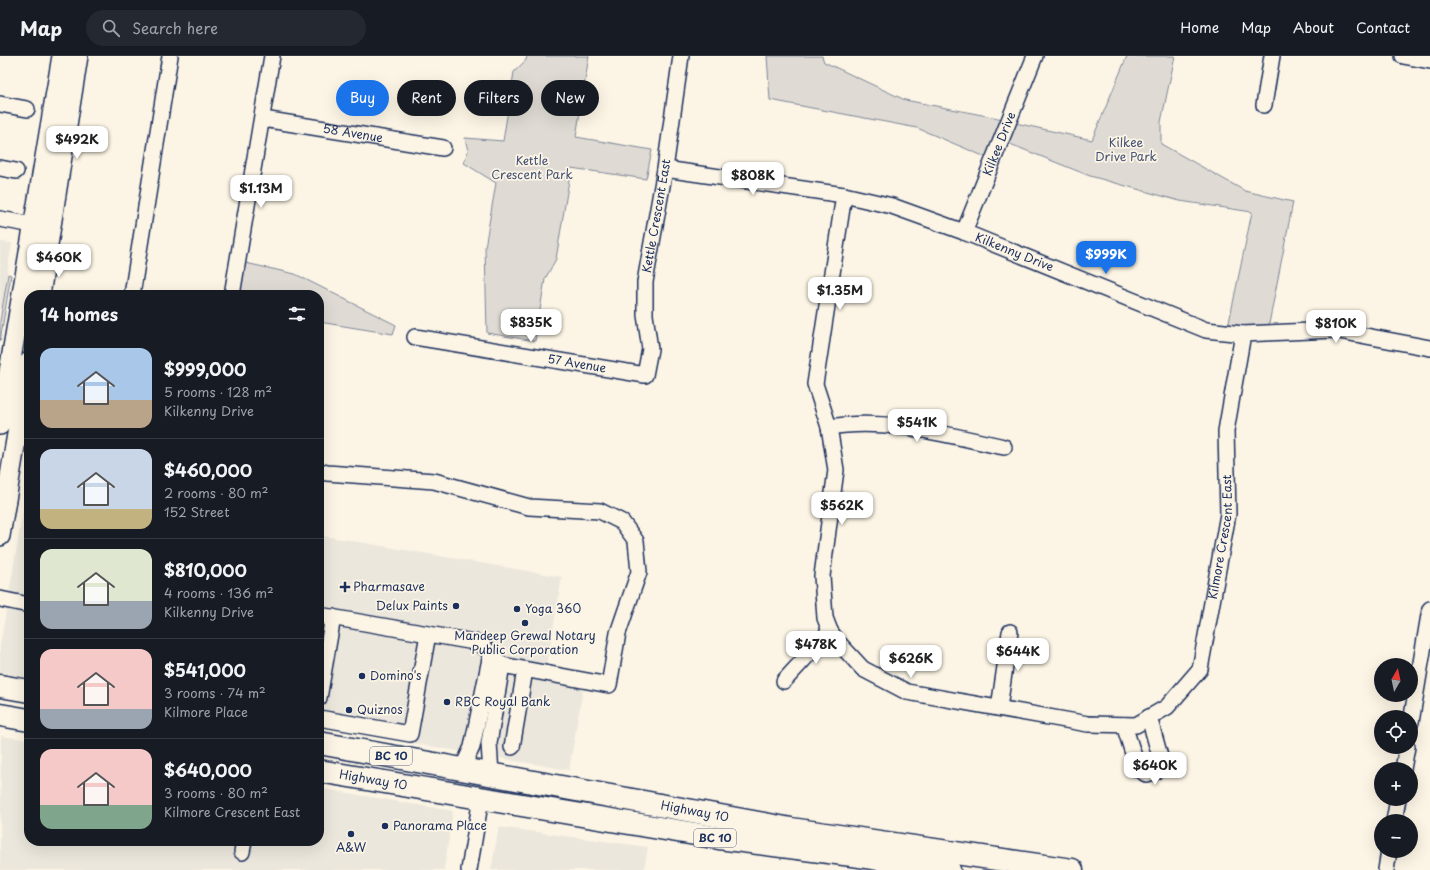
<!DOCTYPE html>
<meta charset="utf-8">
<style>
:root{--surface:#171b24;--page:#242831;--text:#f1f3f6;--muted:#9ea1a6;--line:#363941;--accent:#1a73e8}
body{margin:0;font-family:"Playpen Sans",sans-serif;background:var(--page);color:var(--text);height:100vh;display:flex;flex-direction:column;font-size:15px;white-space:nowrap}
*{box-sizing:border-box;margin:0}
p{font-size:13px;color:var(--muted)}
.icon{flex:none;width:22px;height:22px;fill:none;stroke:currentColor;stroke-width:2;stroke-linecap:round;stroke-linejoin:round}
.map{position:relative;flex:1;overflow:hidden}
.sheet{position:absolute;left:24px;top:234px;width:300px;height:556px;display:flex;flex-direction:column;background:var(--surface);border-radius:16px;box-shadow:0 4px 16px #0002}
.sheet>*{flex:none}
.guide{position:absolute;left:336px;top:24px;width:380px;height:36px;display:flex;gap:8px}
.needle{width:26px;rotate:9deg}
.tools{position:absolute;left:1374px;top:602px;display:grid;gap:8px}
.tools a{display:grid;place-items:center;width:44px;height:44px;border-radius:50%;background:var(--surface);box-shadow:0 4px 16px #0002;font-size:20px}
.price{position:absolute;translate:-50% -34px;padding:0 9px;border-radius:8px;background:#fff;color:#222;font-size:13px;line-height:26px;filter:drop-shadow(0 1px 2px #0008)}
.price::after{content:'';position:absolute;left:50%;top:24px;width:12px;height:9px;margin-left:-6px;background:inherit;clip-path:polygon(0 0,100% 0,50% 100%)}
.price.active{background:var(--accent);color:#fff}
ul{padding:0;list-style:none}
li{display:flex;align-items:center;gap:12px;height:100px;padding:0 16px}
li+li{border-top:1px solid var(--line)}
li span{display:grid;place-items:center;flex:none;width:112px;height:80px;border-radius:12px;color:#555}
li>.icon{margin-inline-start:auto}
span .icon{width:48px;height:48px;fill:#fffc;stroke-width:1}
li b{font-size:17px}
h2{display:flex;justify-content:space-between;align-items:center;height:48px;padding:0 16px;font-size:17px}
.pill{padding:0 14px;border-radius:18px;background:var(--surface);box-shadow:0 4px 16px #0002;font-size:14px;line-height:36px}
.pill.active{background:var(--accent);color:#fff}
header{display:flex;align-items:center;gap:24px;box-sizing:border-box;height:56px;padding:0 20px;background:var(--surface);border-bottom:1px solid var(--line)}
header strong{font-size:19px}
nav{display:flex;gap:22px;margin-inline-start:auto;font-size:14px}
.search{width:280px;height:36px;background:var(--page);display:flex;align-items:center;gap:10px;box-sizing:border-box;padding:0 14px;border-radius:22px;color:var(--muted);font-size:15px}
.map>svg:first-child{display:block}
</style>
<header>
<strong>Map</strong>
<div class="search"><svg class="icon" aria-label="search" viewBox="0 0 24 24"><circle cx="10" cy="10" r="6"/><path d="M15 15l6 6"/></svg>Search here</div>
<nav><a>Home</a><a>Map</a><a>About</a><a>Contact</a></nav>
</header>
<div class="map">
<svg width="1430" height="814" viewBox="0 0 1430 814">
<rect width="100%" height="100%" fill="#fcf5e5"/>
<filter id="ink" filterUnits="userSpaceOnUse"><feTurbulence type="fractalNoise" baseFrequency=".025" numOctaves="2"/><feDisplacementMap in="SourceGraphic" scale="8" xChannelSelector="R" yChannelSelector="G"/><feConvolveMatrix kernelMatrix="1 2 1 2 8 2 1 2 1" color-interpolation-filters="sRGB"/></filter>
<g filter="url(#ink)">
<g fill="#ece7dc">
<polygon points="0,186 12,187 0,261"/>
<polygon points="29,420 29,622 0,617 0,590"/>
<polygon points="319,479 562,521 547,609 586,616 569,714 319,671"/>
<polygon points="1,680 29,684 29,785 319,785 319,732 453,755 444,814 0,814"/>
<polygon points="499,771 648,791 644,814 491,814"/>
</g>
<g fill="#dfdbd4" stroke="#7d8599">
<polygon points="527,0 589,0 576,81 652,94 646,123 571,112 556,203 545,223 535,285 487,277 485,191 496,127 464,107 468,95 465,82 503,85 514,16 526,4"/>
<polygon points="767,0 822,0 824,6 905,44 1003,63 988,102 917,72 770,44"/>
<polygon points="1127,0 1175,0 1161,66 1161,88 1245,135 1293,146 1268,273 1228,271 1252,156 1180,145 1090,120 1005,86 1011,66 1092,84"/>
<polygon points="241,206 295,218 396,269 393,278 319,266 319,239 235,239"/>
<polygon points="8,218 11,219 0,285 0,265"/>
</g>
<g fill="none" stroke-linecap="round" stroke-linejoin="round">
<g stroke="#1b2f5e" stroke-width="18">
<g id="minor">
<polyline points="1403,0 1430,5"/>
<polyline points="0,48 27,53"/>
<polyline points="1264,49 1272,0"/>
<path id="s1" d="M263,63L443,92"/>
<polyline points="0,112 16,115"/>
<path id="s2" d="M665,113L844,139L892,150L964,176L1206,274L1243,278L1334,274L1430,292"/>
<path id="s3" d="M844,139L815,328L829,371L836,414L822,520L825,562L830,575L837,585L863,613L907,636L1088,668L1136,669L1167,651L1200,613L1228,458L1226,375L1243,278"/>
<polyline points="0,163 33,169"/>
<path id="s4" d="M964,176L1035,0"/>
<polyline points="132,239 170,0"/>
<polyline points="232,239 272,0"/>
<path id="s5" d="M415,281L645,319L650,293L645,259V226L665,113L681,0"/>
<path d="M829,371C887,361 946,379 1004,391"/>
<polyline points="319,415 327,417 434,425 529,451 600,455 622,466 636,485 639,516 618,577 609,629 502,609 480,587 319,559"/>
<polyline points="0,543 29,549"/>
<polyline points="784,625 830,575"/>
<polyline points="319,642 333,561"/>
<polyline points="999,652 1010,576"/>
<polyline points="319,662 410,678 428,578"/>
<polyline points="1411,666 1430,553"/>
<polyline points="1124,669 1138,713 1146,718 1155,716 1161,704 1149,661"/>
<polyline points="512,691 525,614"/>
<polyline points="462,713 472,691 491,598"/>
<polyline points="1403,713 1407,691"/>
<polyline points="491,718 489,687 502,609"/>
<polyline points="1394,765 1398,743"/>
<polyline points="242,796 244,785"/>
<polyline points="469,814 481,742"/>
<polyline points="1386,814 1389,795"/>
</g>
</g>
<g stroke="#1b2f5e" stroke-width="22">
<g id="major">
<polyline points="40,239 78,0"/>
<polyline points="0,369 62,0"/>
<polyline points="0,480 29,306"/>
</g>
</g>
<g stroke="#1b2f5e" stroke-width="25">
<g id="highway">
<polyline points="0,630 29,635"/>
<polyline points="0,659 29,664"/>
<path id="s6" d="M319,687L791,773L1072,814"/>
<path id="s7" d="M319,715L719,782L852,799L949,814"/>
</g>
</g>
<use href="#minor" stroke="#fcf5e5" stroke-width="15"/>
<use href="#major" stroke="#fcf5e5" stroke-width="19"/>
<use href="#highway" stroke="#fcf5e5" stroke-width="22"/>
</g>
</g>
<g fill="#1b2f5e" stroke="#fcf5e5" stroke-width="1.5">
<path d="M343 525h4v4h4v4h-4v4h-4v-4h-4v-4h4z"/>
<circle cx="456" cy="550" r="4"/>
<circle cx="517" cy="553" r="4"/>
<circle cx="525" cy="567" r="4"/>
<circle cx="362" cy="620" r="4"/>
<circle cx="447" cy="646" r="4"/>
<circle cx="349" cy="654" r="4"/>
<circle cx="385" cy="770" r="4"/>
<circle cx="351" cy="778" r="4"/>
</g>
<g text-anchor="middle" stroke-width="3.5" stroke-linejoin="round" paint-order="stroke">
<g fill="#fcf5e5" stroke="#5e6a86" stroke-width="1">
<rect x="370" y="691" width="42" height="18" rx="3"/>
<rect x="694" y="773" width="42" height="18" rx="3"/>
</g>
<g font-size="11" font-weight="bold" fill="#1b2f5e">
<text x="391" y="704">BC 10</text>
<text x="715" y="786">BC 10</text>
</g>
<g font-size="12" fill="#1b2f5e" stroke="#fcf5e5">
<text dy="4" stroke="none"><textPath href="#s1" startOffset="91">58 Avenue</textPath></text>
<text dy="4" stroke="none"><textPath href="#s4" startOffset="95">Kilkee Drive</textPath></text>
<text dy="4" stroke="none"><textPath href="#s5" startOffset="394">Kettle Crescent East</textPath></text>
<text dy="4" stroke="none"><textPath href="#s2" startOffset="361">Kilkenny Drive</textPath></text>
<text dy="4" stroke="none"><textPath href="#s5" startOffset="164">57 Avenue</textPath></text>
<text dy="4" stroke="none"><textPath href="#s3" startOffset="995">Kilmore Crescent East</textPath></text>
<text dy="4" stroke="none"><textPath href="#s7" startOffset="55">Highway 10</textPath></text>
<text dy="4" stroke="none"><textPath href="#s6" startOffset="382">Highway 10</textPath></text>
</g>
<g font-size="12" fill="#425176" stroke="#fcf5e5">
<text x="1126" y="91">Kilkee<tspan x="1126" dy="14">Drive Park</tspan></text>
<text x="532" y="109">Kettle<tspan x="532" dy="14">Crescent Park</tspan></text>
</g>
<g font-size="12" fill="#1b2f5e" stroke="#fcf5e5" text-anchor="start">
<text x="353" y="535">Pharmasave</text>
<text x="448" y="554" text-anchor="end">Delux Paints</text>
<text x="525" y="557">Yoga 360</text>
<text x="525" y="584" text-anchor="middle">Mandeep Grewal Notary<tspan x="525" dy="14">Public Corporation</tspan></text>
<text x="370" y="624">Domino's</text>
<text x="455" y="650">RBC Royal Bank</text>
<text x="357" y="658">Quiznos</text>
<text x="393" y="774">Panorama Place</text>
<text x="351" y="796" text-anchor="middle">A&amp;W</text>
</g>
</g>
</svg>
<div class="tools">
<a><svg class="needle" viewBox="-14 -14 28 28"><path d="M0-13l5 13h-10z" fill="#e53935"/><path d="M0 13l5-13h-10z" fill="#9ea1a6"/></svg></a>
<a><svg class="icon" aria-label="locate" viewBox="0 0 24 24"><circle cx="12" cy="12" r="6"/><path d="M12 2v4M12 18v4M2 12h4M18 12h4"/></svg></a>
<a>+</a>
<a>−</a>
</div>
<b class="price" style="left:77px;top:104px">$492K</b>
<b class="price" style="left:753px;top:140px">$808K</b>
<b class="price" style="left:261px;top:153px">$1.13M</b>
<b class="price active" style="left:1106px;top:219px">$999K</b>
<b class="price" style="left:59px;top:222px">$460K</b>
<b class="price" style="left:840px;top:255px">$1.35M</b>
<b class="price" style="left:531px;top:287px">$835K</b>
<b class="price" style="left:1336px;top:288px">$810K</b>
<b class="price" style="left:917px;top:387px">$541K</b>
<b class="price" style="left:842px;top:470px">$562K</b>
<b class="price" style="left:816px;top:609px">$478K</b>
<b class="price" style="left:1018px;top:616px">$644K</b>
<b class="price" style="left:911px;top:623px">$626K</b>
<b class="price" style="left:1155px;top:730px">$640K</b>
<div class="guide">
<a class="pill active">Buy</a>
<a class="pill">Rent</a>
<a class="pill">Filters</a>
<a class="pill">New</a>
</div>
<section class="sheet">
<h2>14 homes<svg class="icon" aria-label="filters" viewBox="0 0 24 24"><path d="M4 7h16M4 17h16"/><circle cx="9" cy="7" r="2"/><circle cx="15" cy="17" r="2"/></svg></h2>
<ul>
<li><span style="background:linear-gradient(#a9c7e8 65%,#b9a48a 0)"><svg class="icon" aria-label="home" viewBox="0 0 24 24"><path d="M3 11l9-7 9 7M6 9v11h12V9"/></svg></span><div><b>$999,000</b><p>5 rooms · 128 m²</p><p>Kilkenny Drive</p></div></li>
<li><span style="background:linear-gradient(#c9d6e8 75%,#c2b280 0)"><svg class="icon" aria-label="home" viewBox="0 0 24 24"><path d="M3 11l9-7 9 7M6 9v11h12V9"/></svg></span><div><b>$460,000</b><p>2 rooms · 80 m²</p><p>152 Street</p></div></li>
<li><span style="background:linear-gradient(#dfe7d0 65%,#9aa5b1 0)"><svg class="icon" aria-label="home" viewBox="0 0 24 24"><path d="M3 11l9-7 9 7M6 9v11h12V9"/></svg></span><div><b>$810,000</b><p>4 rooms · 136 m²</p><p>Kilkenny Drive</p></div></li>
<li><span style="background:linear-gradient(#f6c9c9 75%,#9aa5b1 0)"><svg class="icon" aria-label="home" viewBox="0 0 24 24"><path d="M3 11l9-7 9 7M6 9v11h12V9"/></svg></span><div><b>$541,000</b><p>3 rooms · 74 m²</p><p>Kilmore Place</p></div></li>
<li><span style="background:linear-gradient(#f6c9c9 70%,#7fa58c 0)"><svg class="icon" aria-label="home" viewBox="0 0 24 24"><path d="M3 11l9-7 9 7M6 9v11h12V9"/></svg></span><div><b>$640,000</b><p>3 rooms · 80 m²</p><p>Kilmore Crescent East</p></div></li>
</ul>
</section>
</div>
